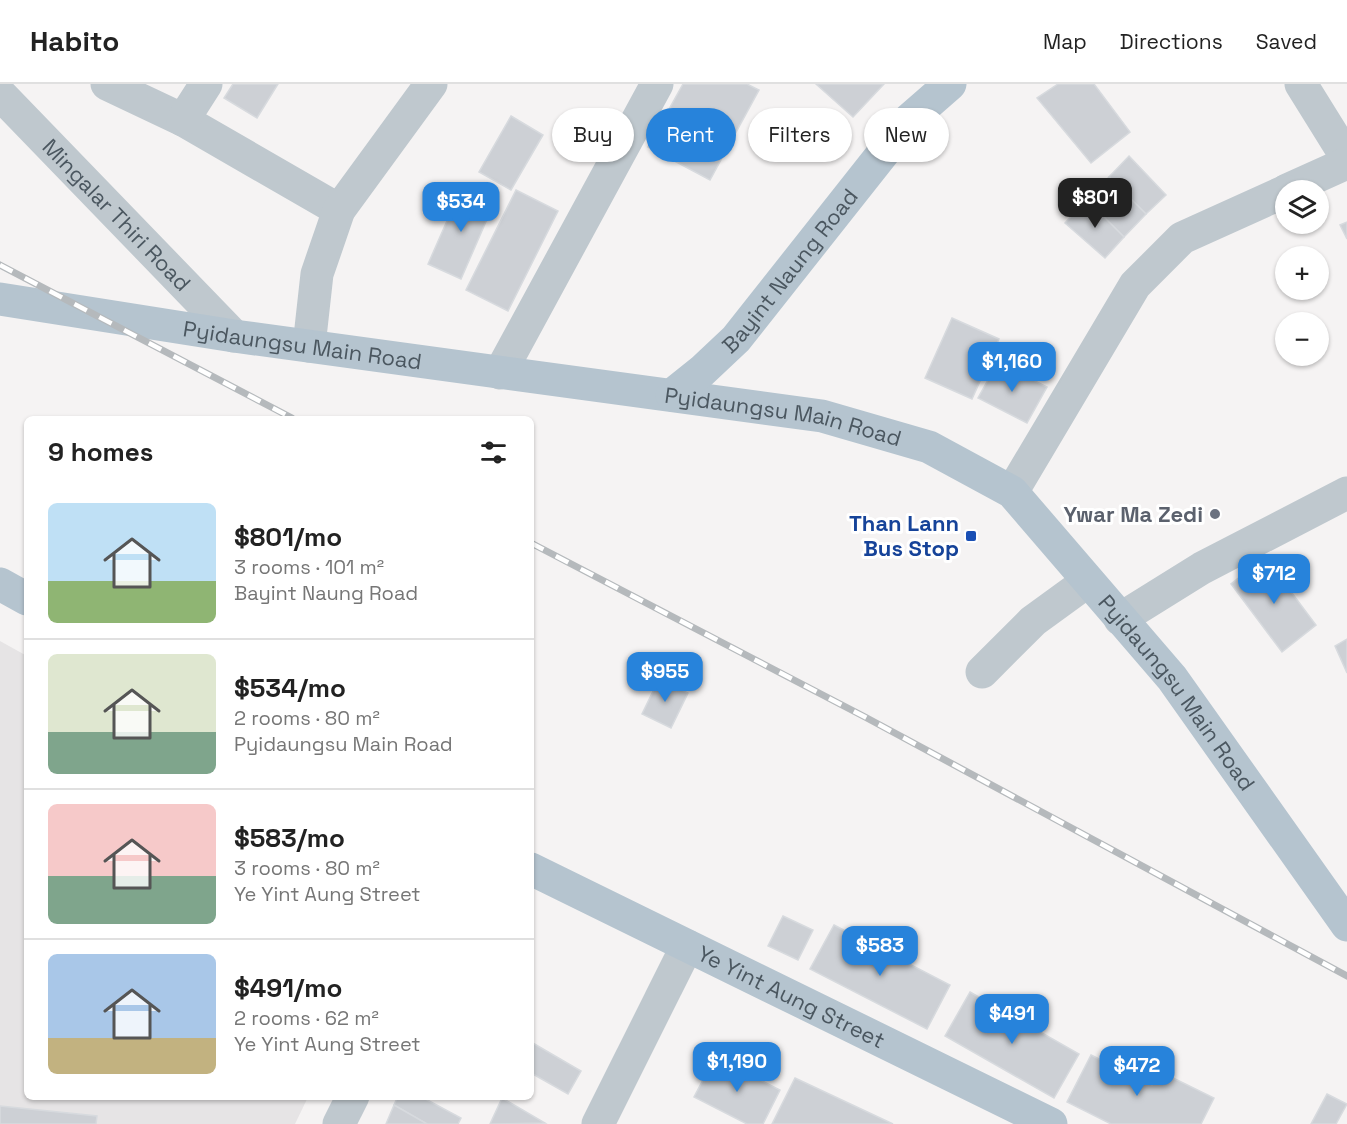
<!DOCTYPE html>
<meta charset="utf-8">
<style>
:root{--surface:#fff;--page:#f2f2f2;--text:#222;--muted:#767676;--line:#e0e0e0;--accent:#2783db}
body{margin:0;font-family:"Space Grotesk",sans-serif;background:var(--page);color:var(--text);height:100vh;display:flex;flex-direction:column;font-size:22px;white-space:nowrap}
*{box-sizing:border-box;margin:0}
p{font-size:20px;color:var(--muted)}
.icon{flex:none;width:33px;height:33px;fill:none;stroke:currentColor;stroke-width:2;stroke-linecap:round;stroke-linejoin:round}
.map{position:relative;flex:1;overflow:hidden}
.panel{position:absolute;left:24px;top:332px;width:510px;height:684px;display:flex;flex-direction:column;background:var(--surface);border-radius:9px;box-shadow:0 2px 4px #0004}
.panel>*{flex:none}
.top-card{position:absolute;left:552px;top:24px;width:570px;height:54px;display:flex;gap:12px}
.fabs{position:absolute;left:1275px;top:96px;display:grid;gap:12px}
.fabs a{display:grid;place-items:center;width:54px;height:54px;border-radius:50%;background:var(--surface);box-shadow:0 2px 4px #0004;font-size:30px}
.price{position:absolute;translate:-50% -51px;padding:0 14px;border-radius:12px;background:var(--accent);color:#fff;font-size:20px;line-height:39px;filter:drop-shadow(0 2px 3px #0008)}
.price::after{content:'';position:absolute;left:50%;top:36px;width:18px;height:14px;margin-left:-9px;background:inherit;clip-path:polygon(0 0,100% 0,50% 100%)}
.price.on{background:#222;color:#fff}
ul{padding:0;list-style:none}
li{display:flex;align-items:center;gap:18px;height:150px;padding:0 24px}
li+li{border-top:2px solid var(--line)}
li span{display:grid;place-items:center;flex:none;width:168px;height:120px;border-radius:9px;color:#555}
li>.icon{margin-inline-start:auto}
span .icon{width:72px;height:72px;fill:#fffc;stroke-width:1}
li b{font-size:26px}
h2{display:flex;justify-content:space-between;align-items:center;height:72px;padding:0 24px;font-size:26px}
.chip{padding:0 21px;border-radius:27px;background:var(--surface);box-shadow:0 2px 4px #0004;font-size:21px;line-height:54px}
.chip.on{background:var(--accent);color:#fff}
header{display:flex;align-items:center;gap:36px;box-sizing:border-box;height:84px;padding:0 30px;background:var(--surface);border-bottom:2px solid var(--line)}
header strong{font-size:28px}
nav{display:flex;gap:33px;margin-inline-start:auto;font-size:21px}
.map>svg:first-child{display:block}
</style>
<header>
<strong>Habito</strong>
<nav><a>Map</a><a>Directions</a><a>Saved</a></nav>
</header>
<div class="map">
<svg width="1347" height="1040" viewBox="0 0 1347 1040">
<rect width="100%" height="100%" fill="#f5f3f3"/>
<polygon fill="#e6e4e5" points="0,557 27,572 27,1012 308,1013 295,1040 0,1040"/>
<g fill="#cdd0d5" stroke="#d7dade" stroke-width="1.5">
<polygon points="233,0 278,0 257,34 224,14"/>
<polygon points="683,0 747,0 759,6 710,96 648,63"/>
<polygon points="816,0 884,0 853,33"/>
<polygon points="1058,0 1094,0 1130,48 1091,79 1037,14"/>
<polygon points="511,32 543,51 511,106 479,88"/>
<polygon points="1129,72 1166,111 1146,130 1109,93"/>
<polygon points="1109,93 1146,130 1124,153 1087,116"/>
<polygon points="462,103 495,117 461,195 428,180"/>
<polygon points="516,106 558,127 508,227 466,206"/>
<polygon points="1087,116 1124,153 1105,174 1065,139"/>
<polygon points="1347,138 1347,155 1340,141"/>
<polygon points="952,234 999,255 972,315 925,294"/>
<polygon points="998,278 1047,303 1027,339 978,314"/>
<polygon points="1265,473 1316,541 1282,568 1231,500"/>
<polygon points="1347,555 1347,589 1335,562"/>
<polygon points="659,595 688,609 671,644 642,630"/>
<polygon points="783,832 813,846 798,876 768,862"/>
<polygon points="834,841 950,901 927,945 810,885"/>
<polygon points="970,908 1079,970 1054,1014 945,952"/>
<polygon points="531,958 581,987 568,1010 531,989"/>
<polygon points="1091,971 1152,1001 1159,987 1214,1014 1201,1040 1111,1040 1067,1018"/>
<polygon points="715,973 780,1006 763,1040 747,1040 694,1013"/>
<polygon points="795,994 893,1040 772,1040"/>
<polygon points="1327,1010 1347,1020 1336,1040 1311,1040"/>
<polygon points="398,1012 420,1012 461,1034 458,1040 427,1040 394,1021"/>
<polygon points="502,1014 545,1039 490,1040"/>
<polygon points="394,1021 427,1040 386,1040"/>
<polygon points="0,1022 97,1032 96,1040 0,1040"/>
</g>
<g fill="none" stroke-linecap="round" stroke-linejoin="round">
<g stroke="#bfc8ce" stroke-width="33">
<polyline points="107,0 183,36 339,126"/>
<polyline points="1301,0 1347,74"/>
<path id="s1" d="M0,10L234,252"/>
<polyline points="183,36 206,0"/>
<polyline points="1287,106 1347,79"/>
<polyline points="309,262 317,190 339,126 431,0"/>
<polyline points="500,289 657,0"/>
<polyline points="1012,408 1135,201 1182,154 1286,107"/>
<polyline points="1120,535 1202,484 1347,409"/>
<polyline points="982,588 1033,537 1088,497"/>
<polyline points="339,1040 353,1012"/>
<polyline points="598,1040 687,862"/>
</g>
<g stroke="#b5c4cf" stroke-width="33">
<path id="s2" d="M0,215L234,252L822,332L929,363L1012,408L1172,594L1347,841"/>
<path id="s3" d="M672,311L702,287L736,255L910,35L950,0"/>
<polyline points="0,500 27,515"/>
<path id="s4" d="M531,785L1051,1040"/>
</g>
<g stroke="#b5b9bc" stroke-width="7">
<g id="rail">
<polyline points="0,181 292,334"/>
<polyline points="531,459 865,633 1347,892"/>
</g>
</g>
<use href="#rail" stroke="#fff" stroke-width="4.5" stroke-dasharray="14" stroke-linecap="butt"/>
</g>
<circle fill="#6b7280" stroke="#fff" stroke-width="2" cx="1215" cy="430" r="6"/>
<rect fill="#1a4fb4" stroke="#fff" stroke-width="2" x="965" y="446" width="12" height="12" rx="3"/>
<g text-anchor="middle" stroke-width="6" stroke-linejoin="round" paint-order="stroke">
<g font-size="22" fill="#4b5760" stroke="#fff">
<text dy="8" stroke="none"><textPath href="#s1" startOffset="168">Mingalar Thiri Road</textPath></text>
<text dy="8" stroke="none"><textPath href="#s3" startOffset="172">Bayint Naung Road</textPath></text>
<text dy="8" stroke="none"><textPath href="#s2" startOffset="306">Pyidaungsu Main Road</textPath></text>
<text dy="8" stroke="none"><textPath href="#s2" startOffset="792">Pyidaungsu Main Road</textPath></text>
<text dy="8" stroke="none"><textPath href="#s2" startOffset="1296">Pyidaungsu Main Road</textPath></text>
<text dy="8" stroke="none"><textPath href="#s4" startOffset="290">Ye Yint Aung Street</textPath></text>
</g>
<g font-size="22" font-weight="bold" fill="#5b616d" stroke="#fff" text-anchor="end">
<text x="1203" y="438">Ywar Ma Zedi</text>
</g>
<g font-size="22" font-weight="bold" fill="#164399" stroke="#fff" text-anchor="end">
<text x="959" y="447">Than Lann<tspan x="959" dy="25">Bus Stop</tspan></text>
</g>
</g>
</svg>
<div class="fabs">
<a><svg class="icon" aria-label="layers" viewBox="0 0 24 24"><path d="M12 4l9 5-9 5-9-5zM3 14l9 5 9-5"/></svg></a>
<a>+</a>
<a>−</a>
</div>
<b class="price on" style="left:1095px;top:145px">$801</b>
<b class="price" style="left:461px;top:149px">$534</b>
<b class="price" style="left:1012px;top:309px">$1,160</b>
<b class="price" style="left:1274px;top:521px">$712</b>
<b class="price" style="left:665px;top:619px">$955</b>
<b class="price" style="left:880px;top:893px">$583</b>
<b class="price" style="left:1012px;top:961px">$491</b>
<b class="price" style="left:737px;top:1009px">$1,190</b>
<b class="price" style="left:1137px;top:1013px">$472</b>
<div class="top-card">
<a class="chip">Buy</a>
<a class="chip on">Rent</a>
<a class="chip">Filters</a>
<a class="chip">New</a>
</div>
<section class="panel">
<h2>9 homes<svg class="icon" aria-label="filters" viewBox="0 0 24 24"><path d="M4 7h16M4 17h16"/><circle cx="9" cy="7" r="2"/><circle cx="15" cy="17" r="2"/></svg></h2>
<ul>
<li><span style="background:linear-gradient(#bfe0f5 65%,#8fb573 0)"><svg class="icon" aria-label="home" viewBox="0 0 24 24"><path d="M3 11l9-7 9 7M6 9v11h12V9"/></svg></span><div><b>$801/mo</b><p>3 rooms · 101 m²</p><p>Bayint Naung Road</p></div></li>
<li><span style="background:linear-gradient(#dfe7d0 65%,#7fa58c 0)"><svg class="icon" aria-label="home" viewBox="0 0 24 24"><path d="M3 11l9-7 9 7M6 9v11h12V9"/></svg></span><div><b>$534/mo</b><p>2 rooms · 80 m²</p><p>Pyidaungsu Main Road</p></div></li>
<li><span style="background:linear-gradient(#f6c9c9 60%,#7fa58c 0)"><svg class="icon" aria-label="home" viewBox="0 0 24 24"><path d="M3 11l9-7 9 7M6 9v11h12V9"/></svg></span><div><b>$583/mo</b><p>3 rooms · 80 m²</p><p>Ye Yint Aung Street</p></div></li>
<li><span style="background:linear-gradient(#a9c7e8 70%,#c2b280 0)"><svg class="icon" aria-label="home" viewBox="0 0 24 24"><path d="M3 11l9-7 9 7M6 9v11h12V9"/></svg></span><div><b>$491/mo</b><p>2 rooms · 62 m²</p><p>Ye Yint Aung Street</p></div></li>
</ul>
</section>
</div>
